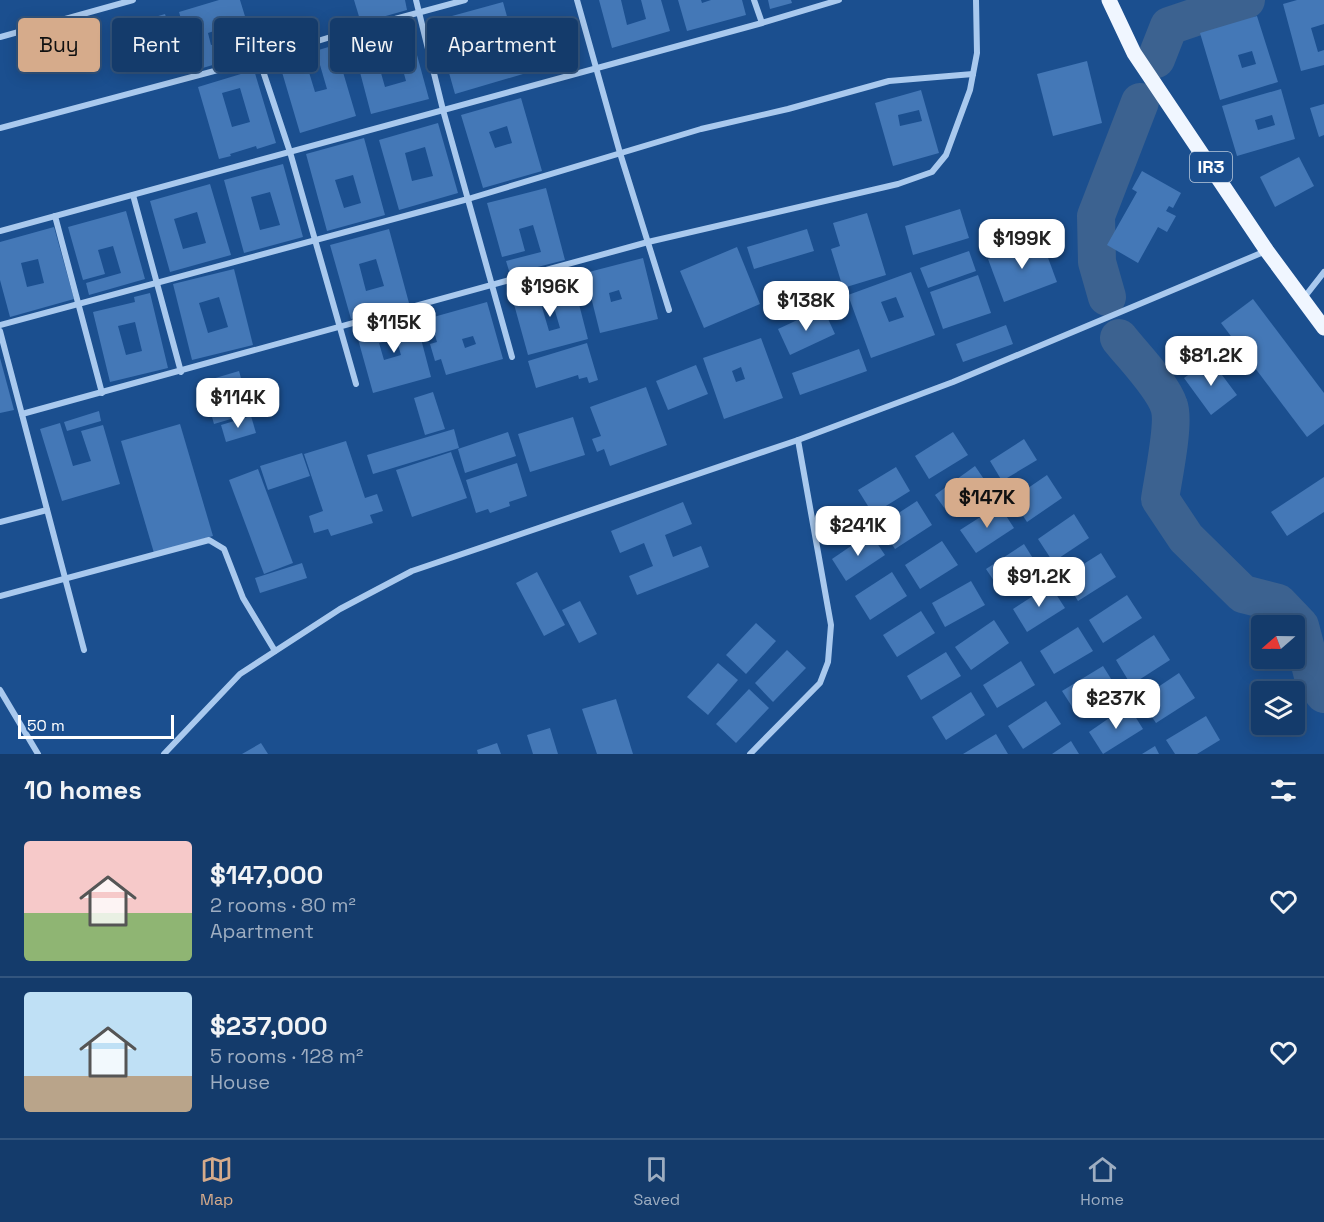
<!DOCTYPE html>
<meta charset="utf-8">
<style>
:root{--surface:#143b6b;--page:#1d4271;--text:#f1f3f6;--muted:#9dadc1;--line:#33557e;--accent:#d6ab8b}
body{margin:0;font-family:"Space Grotesk",sans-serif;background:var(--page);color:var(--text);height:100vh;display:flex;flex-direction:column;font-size:22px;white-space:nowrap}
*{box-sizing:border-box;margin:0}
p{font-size:20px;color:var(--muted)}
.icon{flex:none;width:33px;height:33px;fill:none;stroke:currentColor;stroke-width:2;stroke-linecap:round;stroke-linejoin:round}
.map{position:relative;height:754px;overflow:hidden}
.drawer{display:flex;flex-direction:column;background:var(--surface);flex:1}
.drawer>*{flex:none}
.hud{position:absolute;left:18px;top:18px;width:600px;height:54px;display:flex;gap:12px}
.needle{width:39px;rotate:250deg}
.buttons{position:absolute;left:1251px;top:615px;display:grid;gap:12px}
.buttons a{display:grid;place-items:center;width:54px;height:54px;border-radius:6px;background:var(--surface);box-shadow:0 3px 15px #0003,0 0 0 2px var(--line);font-size:30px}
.scale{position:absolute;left:18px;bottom:15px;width:156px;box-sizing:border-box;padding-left:6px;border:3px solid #fff;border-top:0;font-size:16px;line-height:21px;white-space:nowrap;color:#fff;-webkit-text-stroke:4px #1b4f8f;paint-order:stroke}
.price{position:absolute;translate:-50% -51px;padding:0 14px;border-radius:12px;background:#fff;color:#222;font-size:20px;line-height:39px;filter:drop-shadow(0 2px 3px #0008)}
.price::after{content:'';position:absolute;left:50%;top:36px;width:18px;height:14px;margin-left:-9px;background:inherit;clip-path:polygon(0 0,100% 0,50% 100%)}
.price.current{background:var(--accent);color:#111}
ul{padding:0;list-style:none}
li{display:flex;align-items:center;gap:18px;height:150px;padding:0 24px}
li+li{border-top:2px solid var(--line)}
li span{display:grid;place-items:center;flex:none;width:168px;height:120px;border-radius:6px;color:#555}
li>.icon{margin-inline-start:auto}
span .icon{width:72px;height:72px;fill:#fffc;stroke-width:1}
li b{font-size:26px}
h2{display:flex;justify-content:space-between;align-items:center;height:72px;padding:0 24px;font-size:26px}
.pill{padding:0 21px;border-radius:6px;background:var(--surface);box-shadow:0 3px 15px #0003,0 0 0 2px var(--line);font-size:21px;line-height:54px}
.pill.current{background:var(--accent);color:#111}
.tabs{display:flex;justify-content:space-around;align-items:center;height:84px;border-top:2px solid var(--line);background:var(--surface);font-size:16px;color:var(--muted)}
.tabs a{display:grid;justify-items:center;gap:3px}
.tabs .current{color:var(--accent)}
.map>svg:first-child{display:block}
</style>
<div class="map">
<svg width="1324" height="754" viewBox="0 0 1324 754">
<rect width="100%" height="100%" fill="#1b4f8f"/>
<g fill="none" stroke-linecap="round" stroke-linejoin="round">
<g stroke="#3c6290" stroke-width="38">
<polyline points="1156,59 1169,26 1246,0"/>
<polyline points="1107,297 1097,262 1096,216 1140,102"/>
<path d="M1119,338C1133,356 1162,385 1169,406C1175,422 1163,479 1160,499L1186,538L1243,594L1278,603L1300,626L1314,680L1324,694"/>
</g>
</g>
<g fill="#4478b7" fill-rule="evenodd">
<path d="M219,0H240L256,52L196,70L179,12ZM223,28L226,41L211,45L208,33Z"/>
<polygon points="354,0 405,0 407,10 361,23"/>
<polygon points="599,0 621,0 627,25 646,19 641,0 661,0 670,31 612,48"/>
<polygon points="678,0 701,0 702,3 711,0 742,0 746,15 687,31"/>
<polygon points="768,0 791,0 792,3 770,9"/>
<polygon points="1297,0 1324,0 1324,24 1311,28 1318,52 1324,50 1324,65 1301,71 1283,4"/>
<polygon points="503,2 523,74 455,94 440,41 460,36 467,61 487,56 479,27 462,32 461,27 444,31 441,19"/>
<polygon points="165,14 172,35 118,51 111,30"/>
<path d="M1257,16L1278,82L1220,100L1200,33ZM1252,51L1256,64L1242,68L1238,55Z"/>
<path d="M408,22L429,99L371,114L351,38ZM385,42L388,51L397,48L406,81L385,87L373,45Z"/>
<path d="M335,45L356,116L300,133L279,62ZM320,65L327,89L315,92L308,69Z"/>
<polygon points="1087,61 1102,123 1053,136 1037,74"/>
<path d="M254,70L276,143L257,149L256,146L230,154L231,156L219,159L198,87ZM240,88L250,122L232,127L222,93Z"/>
<path d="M1281,89L1295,139L1237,156L1222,106ZM1272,115L1275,125L1258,130L1255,120Z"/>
<path d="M921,90L939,153L893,166L875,103ZM919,110L922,121L900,126L898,115Z"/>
<path d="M521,98L542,171L483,188L461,115ZM507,126L512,143L495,148L489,132Z"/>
<polygon points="1324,104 1324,135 1319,137 1310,108"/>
<path d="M438,123L458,193L399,210L379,140ZM425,147L433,176L412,181L405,153Z"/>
<path d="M364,138L385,215L327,231L306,154ZM353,175L361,203L344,208L335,180Z"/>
<polygon points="1299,157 1314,186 1275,207 1260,177"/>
<path d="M283,164L303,237L244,253L224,180ZM270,192L280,225L260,230L251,197Z"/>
<polygon points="1142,171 1181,193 1173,208 1169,206 1166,211 1176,216 1167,232 1158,227 1138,263 1107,245 1137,192 1132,189"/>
<path d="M210,184L231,255L170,272L150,201ZM197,212L206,243L183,249L174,219Z"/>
<polygon points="546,188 565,260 510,274 506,261 541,252 533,225 519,229 525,251 502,257 487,203"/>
<polygon points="960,209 969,238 913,255 905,226"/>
<polygon points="126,211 145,279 89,295 86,283 121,273 113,246 98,250 105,274 83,280 68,227"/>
<polygon points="867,213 886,275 843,288 831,249 840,246 833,223"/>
<path d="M54,227L74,299L10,317L0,280V242ZM38,259L44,283L27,287L21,263Z"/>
<path d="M389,229L409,303L351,319L330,245ZM376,259L384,286L366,291L359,264Z"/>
<polygon points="807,229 814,251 754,269 747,247"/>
<polygon points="1041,239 1057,282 1004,302 988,259"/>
<polygon points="737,247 760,304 704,328 680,271"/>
<polygon points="969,251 976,271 928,288 920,268"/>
<path d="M643,258L658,319L600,333L585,273ZM619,290L622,299L611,302L609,293Z"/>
<path d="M234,269L253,345L192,360L173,284ZM219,297L228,327L208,333L199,303Z"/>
<path d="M911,272L935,335L871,358L848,295ZM896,297L904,317L889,322L881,302Z"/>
<polygon points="978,275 991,313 943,329 930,292"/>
<path d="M573,281L588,339L528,355L512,297ZM553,304L560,328L549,331L542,307Z"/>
<path d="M150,293L168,368L110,382L93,312L135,302L134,297ZM135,322L142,351L126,355L118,326Z"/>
<polygon points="1253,299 1324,393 1324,424 1307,437 1221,323"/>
<path d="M487,302L503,359L446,375L441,359L435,361L430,344L437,342L430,318ZM473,336L476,344L465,348L462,339Z"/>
<polygon points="823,308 835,334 790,355 778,329"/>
<path d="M415,316L431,377L373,393L356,332ZM396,338L401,355L384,360L379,343Z"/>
<polygon points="1006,325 1013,344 963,362 956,344"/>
<path d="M761,338L783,398L724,419L703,358ZM741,367L745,379L736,382L732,371Z"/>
<polygon points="587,343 598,380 589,383 587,377 579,379 578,375 536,388 528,361"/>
<polygon points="859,349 867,371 800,395 792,373"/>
<polygon points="0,358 14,410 0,413"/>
<polygon points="1210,359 1237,395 1211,415 1184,378"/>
<polygon points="696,365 708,394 668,410 656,381"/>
<polygon points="239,371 251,413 214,424 202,382"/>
<polygon points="646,387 667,445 610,466 604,449 597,452 592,439 601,436 590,407"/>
<polygon points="433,392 445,429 425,435 414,398"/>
<polygon points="99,411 101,421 67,431 64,422"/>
<polygon points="251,416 256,433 226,442 221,425"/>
<polygon points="573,417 585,455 530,472 518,434"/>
<polygon points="60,423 73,466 91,461 81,431 103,425 120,484 62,501 40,429"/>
<polygon points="180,424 213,536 154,553 121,441"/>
<polygon points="454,429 459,448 373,474 367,455"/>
<polygon points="508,432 516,456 465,473 458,449"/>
<polygon points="953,432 968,455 929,479 915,456"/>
<polygon points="1024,439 1037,460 1002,481 990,461"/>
<polygon points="346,441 365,498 377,494 383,511 370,515 373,523 331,536 328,529 314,533 309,516 323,511 304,454"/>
<polygon points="451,452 467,498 412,517 396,470"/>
<polygon points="302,453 310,476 268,490 260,466"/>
<polygon points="517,463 527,496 509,502 510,506 490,513 488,509 476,513 466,480"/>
<polygon points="975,466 990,488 950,516 935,495"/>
<polygon points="896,467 910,491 873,514 858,490"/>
<polygon points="258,469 293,563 264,574 229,480"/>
<polygon points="1047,475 1062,498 1027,522 1012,499"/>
<polygon points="1324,477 1324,512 1287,536 1271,512"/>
<polygon points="917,501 932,525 895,549 880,525"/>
<polygon points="683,502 692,524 665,535 673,557 701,546 709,567 637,595 629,576 653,566 644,543 620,553 611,531"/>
<polygon points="999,505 1014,528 976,553 960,530"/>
<polygon points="1074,514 1089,538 1053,562 1038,539"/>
<polygon points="870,533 885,555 846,581 832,559"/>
<polygon points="942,541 958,565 920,589 905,565"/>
<polygon points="1024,544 1039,568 1002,593 986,569"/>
<polygon points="1101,553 1116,577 1078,601 1063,577"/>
<polygon points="302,563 307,578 260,593 255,578"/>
<polygon points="537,572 565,625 544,636 516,583"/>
<polygon points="892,572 907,596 870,620 855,596"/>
<polygon points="971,581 985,605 945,627 932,603"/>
<polygon points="1050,585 1065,608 1027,632 1013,609"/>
<polygon points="1127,595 1142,618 1103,643 1089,620"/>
<polygon points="580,601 597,634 579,643 562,610"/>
<polygon points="921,611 935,633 897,657 883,635"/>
<polygon points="994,620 1009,643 971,670 955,647"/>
<polygon points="756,623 776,641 746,674 726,655"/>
<polygon points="1078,627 1093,651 1054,674 1040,651"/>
<polygon points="1154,635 1170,660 1131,685 1116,660"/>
<polygon points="787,650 806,668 773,702 755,683"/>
<polygon points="946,652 961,676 921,700 907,676"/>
<polygon points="1021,661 1035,685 997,708 983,685"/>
<polygon points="718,663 738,680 708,715 687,697"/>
<polygon points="1103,666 1118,690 1078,716 1062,691"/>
<polygon points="1179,673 1195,698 1156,723 1140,699"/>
<polygon points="749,689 769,708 736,743 716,724"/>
<polygon points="971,692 985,715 946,740 932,717"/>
<polygon points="616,699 633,754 597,754 582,709"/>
<polygon points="1046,701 1061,724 1023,749 1008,726"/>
<polygon points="1128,705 1143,729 1103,754 1089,732"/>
<polygon points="1206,716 1220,740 1197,754 1175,754 1166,740"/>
<polygon points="550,728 558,754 533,754 527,735"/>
<polygon points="996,734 1008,754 963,754"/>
<polygon points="1071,741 1079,754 1052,754"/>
<polygon points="261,743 268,754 242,754"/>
<polygon points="497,743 501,754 478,754 477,750"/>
<polygon points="1155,746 1159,754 1142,754"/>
</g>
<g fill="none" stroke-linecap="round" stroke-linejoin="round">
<g stroke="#a9c9ee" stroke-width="6">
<polyline points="416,0 443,110 512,357"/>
<polyline points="577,0 620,153 669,310"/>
<polyline points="754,0 762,23"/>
<polyline points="0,37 133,0"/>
<polyline points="259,59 290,152 356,384"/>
<polyline points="0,128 259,59 347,32 465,0"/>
<polyline points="133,195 181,372"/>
<polyline points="55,216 102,393"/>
<polyline points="0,231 762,23 839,0"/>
<polyline points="1303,299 1324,272"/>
<polyline points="0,325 468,199 701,129 788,109 889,81 973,74"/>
<polyline points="0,331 84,650"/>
<polyline points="22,414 648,242 898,184 932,172 946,155 970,90 977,53 976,0"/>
<polyline points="0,522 47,510"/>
<polyline points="0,596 209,540 224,549 243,598 275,651"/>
<polyline points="0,690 38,754"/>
<polyline points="164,754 240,674 340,609 412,571 798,440 953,382 1266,251"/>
<polyline points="750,754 820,683 828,662 831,625 798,440"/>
</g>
<polyline stroke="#f0f6ff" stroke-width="15" points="1109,0 1134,53 1267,251 1324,328"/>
</g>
<g text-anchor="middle" stroke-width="4.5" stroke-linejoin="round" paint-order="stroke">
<rect fill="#1b4f8f" stroke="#bbcadd" stroke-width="1.5" x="1190" y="152" width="42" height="30" rx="4.5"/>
<g font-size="18" font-weight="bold" fill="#fff">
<text x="1211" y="173">IR3</text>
</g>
</g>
</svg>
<div class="buttons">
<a><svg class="needle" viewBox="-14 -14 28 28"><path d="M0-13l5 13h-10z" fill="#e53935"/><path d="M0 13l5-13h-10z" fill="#9dadc1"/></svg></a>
<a><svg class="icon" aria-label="layers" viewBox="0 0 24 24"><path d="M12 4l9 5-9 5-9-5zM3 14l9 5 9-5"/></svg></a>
</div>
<div class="scale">50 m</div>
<b class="price" style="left:1022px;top:270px">$199K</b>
<b class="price" style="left:550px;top:318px">$196K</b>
<b class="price" style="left:806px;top:332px">$138K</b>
<b class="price" style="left:394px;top:354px">$115K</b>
<b class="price" style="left:1211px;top:387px">$81.2K</b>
<b class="price" style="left:238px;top:429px">$114K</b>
<b class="price current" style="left:987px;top:529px">$147K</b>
<b class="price" style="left:858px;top:557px">$241K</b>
<b class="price" style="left:1039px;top:608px">$91.2K</b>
<b class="price" style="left:1116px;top:730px">$237K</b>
<div class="hud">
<a class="pill current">Buy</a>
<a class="pill">Rent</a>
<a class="pill">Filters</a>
<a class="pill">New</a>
<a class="pill">Apartment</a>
</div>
</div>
<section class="drawer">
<h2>10 homes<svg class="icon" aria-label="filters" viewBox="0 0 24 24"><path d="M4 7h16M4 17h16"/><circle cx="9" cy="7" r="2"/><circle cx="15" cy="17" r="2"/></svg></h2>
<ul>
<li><span style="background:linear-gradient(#f6c9c9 60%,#8fb573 0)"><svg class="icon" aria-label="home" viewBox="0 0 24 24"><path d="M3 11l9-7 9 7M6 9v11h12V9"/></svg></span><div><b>$147,000</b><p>2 rooms · 80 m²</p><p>Apartment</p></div><svg class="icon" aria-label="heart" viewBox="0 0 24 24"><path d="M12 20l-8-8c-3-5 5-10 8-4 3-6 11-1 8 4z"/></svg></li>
<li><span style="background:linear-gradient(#bfe0f5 70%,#b9a48a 0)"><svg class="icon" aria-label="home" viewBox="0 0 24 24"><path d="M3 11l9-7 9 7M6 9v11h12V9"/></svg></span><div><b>$237,000</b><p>5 rooms · 128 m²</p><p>House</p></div><svg class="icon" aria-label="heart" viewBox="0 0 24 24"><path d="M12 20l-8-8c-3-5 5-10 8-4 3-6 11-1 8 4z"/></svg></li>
</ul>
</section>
<nav class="tabs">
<a class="current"><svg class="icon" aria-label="map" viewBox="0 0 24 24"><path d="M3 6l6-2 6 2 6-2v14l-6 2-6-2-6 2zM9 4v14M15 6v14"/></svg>Map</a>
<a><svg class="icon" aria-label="saved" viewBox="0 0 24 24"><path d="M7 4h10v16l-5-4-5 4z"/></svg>Saved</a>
<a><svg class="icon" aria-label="home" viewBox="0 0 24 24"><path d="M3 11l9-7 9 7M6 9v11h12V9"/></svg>Home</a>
</nav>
